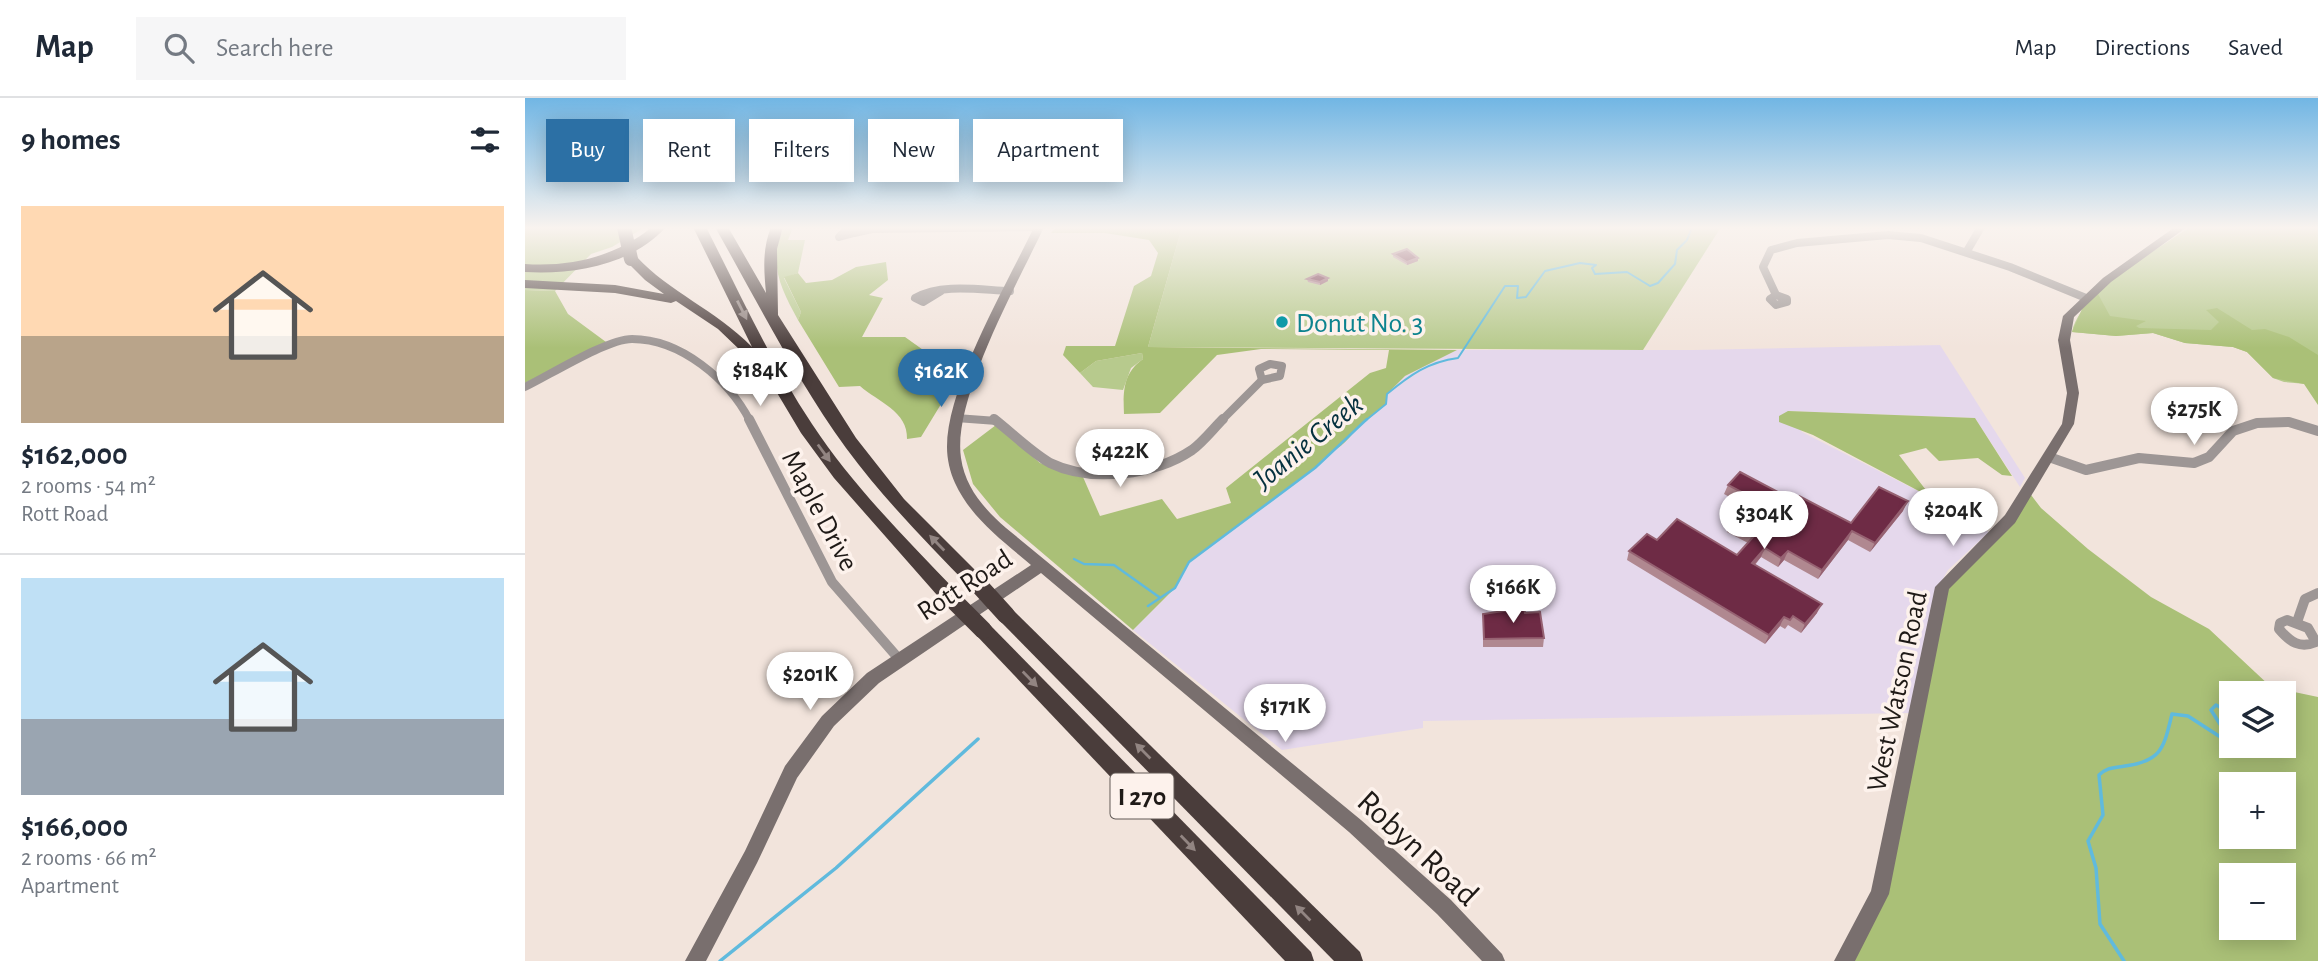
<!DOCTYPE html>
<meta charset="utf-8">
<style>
:root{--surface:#fff;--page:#f6f6f7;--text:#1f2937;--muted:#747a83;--line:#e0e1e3;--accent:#2c70a5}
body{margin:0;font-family:"Alegreya Sans",sans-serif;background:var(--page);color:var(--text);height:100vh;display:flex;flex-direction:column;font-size:26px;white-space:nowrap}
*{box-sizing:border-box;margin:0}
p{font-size:23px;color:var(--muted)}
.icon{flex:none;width:38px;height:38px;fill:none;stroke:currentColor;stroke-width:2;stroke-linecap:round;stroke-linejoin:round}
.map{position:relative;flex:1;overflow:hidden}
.side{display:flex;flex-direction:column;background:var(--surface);width:525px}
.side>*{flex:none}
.banner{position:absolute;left:21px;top:21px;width:665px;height:63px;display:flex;gap:14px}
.buttons{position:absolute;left:1694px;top:583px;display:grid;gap:14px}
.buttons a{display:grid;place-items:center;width:77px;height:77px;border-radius:0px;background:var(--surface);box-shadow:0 4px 18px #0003;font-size:35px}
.price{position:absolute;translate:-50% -60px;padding:0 16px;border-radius:24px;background:#fff;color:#222;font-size:23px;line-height:46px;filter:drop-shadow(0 2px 4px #0008)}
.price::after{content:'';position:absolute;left:50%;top:42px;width:21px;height:16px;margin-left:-10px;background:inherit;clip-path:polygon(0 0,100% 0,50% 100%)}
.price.on{background:var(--accent);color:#fff}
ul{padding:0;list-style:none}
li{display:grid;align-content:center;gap:14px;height:371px;padding:0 21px}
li+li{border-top:2px solid var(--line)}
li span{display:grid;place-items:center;height:217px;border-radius:0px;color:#555}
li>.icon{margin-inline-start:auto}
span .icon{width:126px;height:126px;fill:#fffc;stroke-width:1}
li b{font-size:30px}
h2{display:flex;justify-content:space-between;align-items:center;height:84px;padding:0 21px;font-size:30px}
.pill{padding:0 24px;border-radius:0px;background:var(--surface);box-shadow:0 4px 18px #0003;font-size:24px;line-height:63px}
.pill.on{background:var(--accent);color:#fff}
header{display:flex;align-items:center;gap:42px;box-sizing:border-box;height:98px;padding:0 35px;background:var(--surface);border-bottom:2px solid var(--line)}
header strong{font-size:33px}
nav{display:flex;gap:38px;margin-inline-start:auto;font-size:24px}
.search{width:490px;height:63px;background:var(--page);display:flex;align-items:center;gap:18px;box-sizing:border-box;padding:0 24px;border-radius:0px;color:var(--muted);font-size:26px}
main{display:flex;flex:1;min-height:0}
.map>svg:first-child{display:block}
</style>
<header>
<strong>Map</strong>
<div class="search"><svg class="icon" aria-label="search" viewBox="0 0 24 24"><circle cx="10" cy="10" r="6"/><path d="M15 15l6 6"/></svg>Search here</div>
<nav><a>Map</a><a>Directions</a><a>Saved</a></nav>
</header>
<main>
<section class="side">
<h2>9 homes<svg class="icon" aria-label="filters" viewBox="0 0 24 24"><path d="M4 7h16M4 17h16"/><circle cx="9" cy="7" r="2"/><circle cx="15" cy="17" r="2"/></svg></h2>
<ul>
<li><span style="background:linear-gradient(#ffd9b3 60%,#b9a48a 0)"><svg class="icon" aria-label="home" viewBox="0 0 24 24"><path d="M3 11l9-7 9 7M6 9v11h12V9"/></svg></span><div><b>$162,000</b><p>2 rooms · 54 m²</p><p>Rott Road</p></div></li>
<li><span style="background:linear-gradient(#bfe0f5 65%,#9aa5b1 0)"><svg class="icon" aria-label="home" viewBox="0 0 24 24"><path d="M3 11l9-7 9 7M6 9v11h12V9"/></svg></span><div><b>$166,000</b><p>2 rooms · 66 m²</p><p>Apartment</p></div></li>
</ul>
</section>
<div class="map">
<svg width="1793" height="863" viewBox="0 0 1793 863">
<rect width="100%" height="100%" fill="#f2e4dc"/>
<polygon fill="#e5d8ec" points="1415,247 1500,380 1495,389 1450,320 1263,313 1277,334 1407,400 1464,434 1423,472 1410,495 1385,615 898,623 898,630 757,652 608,532 650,490 664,464 790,370 800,356 823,341 837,323 861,306 862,296 880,278 932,252 1168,252"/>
<g fill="#b7ca8d">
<polygon points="0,129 120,129 87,149 66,156 30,193 0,192"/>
<path d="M259,129H268L263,142H280L273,175L259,180L276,214L273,222C256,191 242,164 259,129Z"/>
<polygon points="657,129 1196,129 1118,252 623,249"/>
<path d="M1665,129H1793V287L1759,284L1748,280L1722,254L1708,249L1660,245L1628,235L1591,238L1547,234C1555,194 1632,152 1665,129Z"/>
<polygon points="617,255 618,261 606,270 598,292 568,289 555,275 571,263"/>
</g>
<g fill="#aac077" fill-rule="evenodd">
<path d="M531,129H657L623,249L932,252L880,278L862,296L861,306C846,317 835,327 824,340C814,352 801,355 790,370L664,464L650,490L608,532L475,419L448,386L438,352L471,327L515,365L558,379L575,418L637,401L652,421L706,405L701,390L845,275L861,270L864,252L736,251L692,257L635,315L599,316C598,294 598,275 618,261L617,255L571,263L555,275L538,257L541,248H590L609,188L626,178L633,155L624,142L580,135H526Z"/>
<path d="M361,164L363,182L344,197L358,200L337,239H380L401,254L384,292L424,293L396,339L382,341C383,313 353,304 335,288L314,289L273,222L276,214L259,179L273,175L281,185L307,182L331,169Z"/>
<polygon points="0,192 30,193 43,216 81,244 0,285"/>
<polygon points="1573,196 1585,218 1621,223 1611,228 1614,230 1686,232 1694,224 1681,212 1692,210 1727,232 1740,231 1764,239 1793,257 1793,307 1779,286 1748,280 1722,254 1708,249 1660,245 1628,235 1591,238 1547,234 1557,211"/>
<polygon points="1263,313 1450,320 1487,378 1477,377 1453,360 1414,363 1401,350 1374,357 1407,400 1288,337 1254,324 1254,318"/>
<path d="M1503,393L1516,410L1563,451L1626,499L1684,531L1746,589L1793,599V863H1319L1338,832L1414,496ZM1706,595H1759V648H1706ZM1706,686H1759V738H1706ZM1706,777H1759V830H1706Z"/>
</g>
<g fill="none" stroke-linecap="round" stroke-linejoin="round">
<path stroke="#60badd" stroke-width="2" d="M840,323L861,306L862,296C885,277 903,264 933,260L980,188H993L992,200L1001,199L1020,173L1055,165L1071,167L1067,170L1070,176L1102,174L1125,188L1133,185L1150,166L1152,152L1162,142L1167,129"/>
<g stroke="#60badd" stroke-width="2.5">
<polyline points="549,461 559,466 589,467 634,499"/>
<polyline points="623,508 650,490 664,464 790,370 842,321"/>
</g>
<g stroke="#60badd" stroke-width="3.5">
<polyline points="1744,595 1745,590"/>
<polyline points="195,863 311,770 453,641"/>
<path d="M1599,863L1575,826L1571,770L1563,743L1578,717L1574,677C1583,669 1588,670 1600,668C1638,663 1639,648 1647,616L1663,618L1700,642V634L1686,612L1691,607L1706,615"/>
</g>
<g stroke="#9d9695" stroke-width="8">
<polygon points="320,133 329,135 314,139"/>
<polyline points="329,135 347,131 510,129"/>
<polyline points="1442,153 1456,129"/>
<path d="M416,193L398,204L390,200C417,185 455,192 485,193"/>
<polygon points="1251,197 1262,201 1262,204 1251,207 1245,201"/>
<polyline points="1251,197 1238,169 1246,152 1272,145 1363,137 1396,140 1485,169 1561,200"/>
<polygon points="745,266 757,268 755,278 737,282 734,271"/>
<path d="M0,289C25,277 82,241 107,241C156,241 204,282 225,323"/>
<polyline points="431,320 472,323"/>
<polyline points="696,323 737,282"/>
</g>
<g stroke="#9d9695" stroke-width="10">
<polyline points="224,321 307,484 374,561"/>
<path d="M469,321C487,335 506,354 525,365C566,385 630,377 667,352C678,344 688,331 698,321"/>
<polyline points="1524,359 1561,372 1614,360 1669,365 1684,359 1708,333 1732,325 1764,324 1793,333"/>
<path d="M1762,522L1783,530L1791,544C1775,551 1765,544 1754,531L1755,525Z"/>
<polyline points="1772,524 1780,501 1793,495"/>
</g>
<g fill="#796f6e" fill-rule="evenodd">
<path d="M509,129H519C493,185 427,301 436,360C440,389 459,411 481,430L836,722L926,802L977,856L980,863H957L912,816L824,734L516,475L354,585L309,628L272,680L232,765L181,863H160L220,753L260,668L297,618L342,575L506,467C478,443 446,420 430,385C425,374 422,361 422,349C422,288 482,186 509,129Z"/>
<polygon points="1650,129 1662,129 1586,184 1549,219 1545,242 1554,295 1549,326 1490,425 1424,491 1364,796 1330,863 1309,863 1346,793 1410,489 1480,417 1537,326 1542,295 1533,242 1538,218 1578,180"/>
</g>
<g fill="#4a3d3b" fill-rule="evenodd">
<path d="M127,129H141C107,167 48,177 0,174V166C46,169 90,159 127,129Z"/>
<path d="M168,129H181C215,196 246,264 287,326C328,388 381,441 433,495L435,500L433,505H419L309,380L276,335L242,278L193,231L151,203L146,205L90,195L0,190V182L90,187L139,196L120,182L99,161L106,157L111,158C145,195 190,211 227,249Z"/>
<path d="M190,129H203L241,195C239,172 237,152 246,129H258L252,151L253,217L331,340L379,401L457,479L460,484L457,489H445C401,444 358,400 321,350C271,281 232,203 190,129Z"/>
<polygon points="481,509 488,512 835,854 838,863 809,863 474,522 472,517 474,512"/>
<polygon points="458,524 465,527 786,854 789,863 760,863 451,537 448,532 451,527"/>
</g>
<polyline stroke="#4a3d3b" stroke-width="14" points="99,129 106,161"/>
<g stroke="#4a3d3b" stroke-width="18">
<polyline points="451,484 481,517"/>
<polyline points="426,500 458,532"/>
</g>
</g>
<g fill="#b08890">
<polygon points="868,156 893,163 882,167 868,159"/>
<polygon points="803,180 803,183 795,187 783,184 782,181"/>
<polygon points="1203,387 1264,400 1326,425 1378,413 1345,454 1323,442 1293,481 1259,462 1253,469 1236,459 1230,467 1292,515 1276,535 1263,527 1260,531 1255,528 1240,546 1102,462 1104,453 1132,442 1212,457 1223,445 1202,434 1205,424 1221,408 1199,396"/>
<polygon points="1000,515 1019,540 1018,549 958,549 958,516"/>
</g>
<g fill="#966272">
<polygon points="893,160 893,163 882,167 882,164"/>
<polygon points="803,180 803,183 795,187 795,184"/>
<polygon points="1383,403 1378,413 1345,454 1350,445"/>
<polygon points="1327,433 1323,442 1293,481 1297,472"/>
<polygon points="1240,450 1236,459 1223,474 1227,465"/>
<polygon points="1263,453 1259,462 1253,469 1256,460"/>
<polygon points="1297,506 1292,515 1276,535 1280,526"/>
<polygon points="1259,519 1255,528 1240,546 1244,537"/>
</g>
<g fill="#6e2b45" stroke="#966272" stroke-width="2">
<polygon points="882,151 893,160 882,164 868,156"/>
<polygon points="793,176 803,180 795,184 782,181"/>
<polygon points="1215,374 1264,400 1271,401 1274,398 1326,425 1354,389 1383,403 1350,445 1327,433 1297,472 1263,453 1256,460 1240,450 1227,465 1297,506 1280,526 1268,518 1265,522 1259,519 1244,537 1104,453 1122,436 1132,442 1152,421 1212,457 1229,438 1205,424 1228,400 1203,387"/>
<polygon points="999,510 1000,515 1015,514 1019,540 959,541 958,516"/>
</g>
<defs><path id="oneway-solid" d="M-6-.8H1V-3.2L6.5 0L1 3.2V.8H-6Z" transform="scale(1.75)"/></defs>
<g fill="#928582">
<use href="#oneway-solid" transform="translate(217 212) rotate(63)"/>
<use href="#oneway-solid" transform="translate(299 355) rotate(54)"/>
<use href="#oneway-solid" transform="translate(412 445) rotate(-134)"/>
<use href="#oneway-solid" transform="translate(505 581) rotate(46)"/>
<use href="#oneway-solid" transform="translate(618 653) rotate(-135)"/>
<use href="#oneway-solid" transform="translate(663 745) rotate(46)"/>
<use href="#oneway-solid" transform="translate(778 815) rotate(-135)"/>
</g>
<linearGradient id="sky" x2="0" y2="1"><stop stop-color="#71b6e4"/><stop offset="0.52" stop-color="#f9f3ef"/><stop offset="1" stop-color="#f9f3ef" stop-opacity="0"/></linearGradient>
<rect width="1793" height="250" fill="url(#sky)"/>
<circle fill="#0f9aa8" stroke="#fdf2ec" stroke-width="2.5" cx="757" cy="224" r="7"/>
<g text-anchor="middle" stroke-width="7" stroke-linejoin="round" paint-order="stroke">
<rect fill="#fdf2ec" stroke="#625b57" stroke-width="2" x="585.5" y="675.5" width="63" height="45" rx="5"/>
<g font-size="26" font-weight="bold" fill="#1f1a17">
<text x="617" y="707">I 270</text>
</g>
<g font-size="28" fill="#0d838f" stroke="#fdf2ec" text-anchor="start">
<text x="771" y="234">Donut No. 3</text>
</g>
<g font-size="28" fill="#1f1a17" stroke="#fdf2ec">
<text transform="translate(296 412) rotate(62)" y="10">Maple Drive</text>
<text transform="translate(439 486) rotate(-33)" y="10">Rott Road</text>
<text transform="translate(1371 593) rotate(-78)" y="10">West Watson Road</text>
</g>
<g font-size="30" font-style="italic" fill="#05313f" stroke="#fdf2ec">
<text transform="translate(783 343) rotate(-39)" y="10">Joanie Creek</text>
</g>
<g font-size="33" fill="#1f1a17" stroke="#fdf2ec">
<text transform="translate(894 749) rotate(43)" y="12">Robyn Road</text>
</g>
</g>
</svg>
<div class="buttons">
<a><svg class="icon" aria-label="layers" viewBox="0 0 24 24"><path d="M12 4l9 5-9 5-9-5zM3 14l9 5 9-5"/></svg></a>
<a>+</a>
<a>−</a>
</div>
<b class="price" style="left:235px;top:310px">$184K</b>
<b class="price on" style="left:416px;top:311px">$162K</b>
<b class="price" style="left:1669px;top:349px">$275K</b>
<b class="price" style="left:595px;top:391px">$422K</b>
<b class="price" style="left:1428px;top:450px">$204K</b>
<b class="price" style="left:1239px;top:453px">$304K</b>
<b class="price" style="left:988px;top:527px">$166K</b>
<b class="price" style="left:285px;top:614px">$201K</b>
<b class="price" style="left:760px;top:646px">$171K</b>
<div class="banner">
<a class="pill on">Buy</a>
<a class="pill">Rent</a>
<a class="pill">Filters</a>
<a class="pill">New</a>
<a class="pill">Apartment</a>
</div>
</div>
</main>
